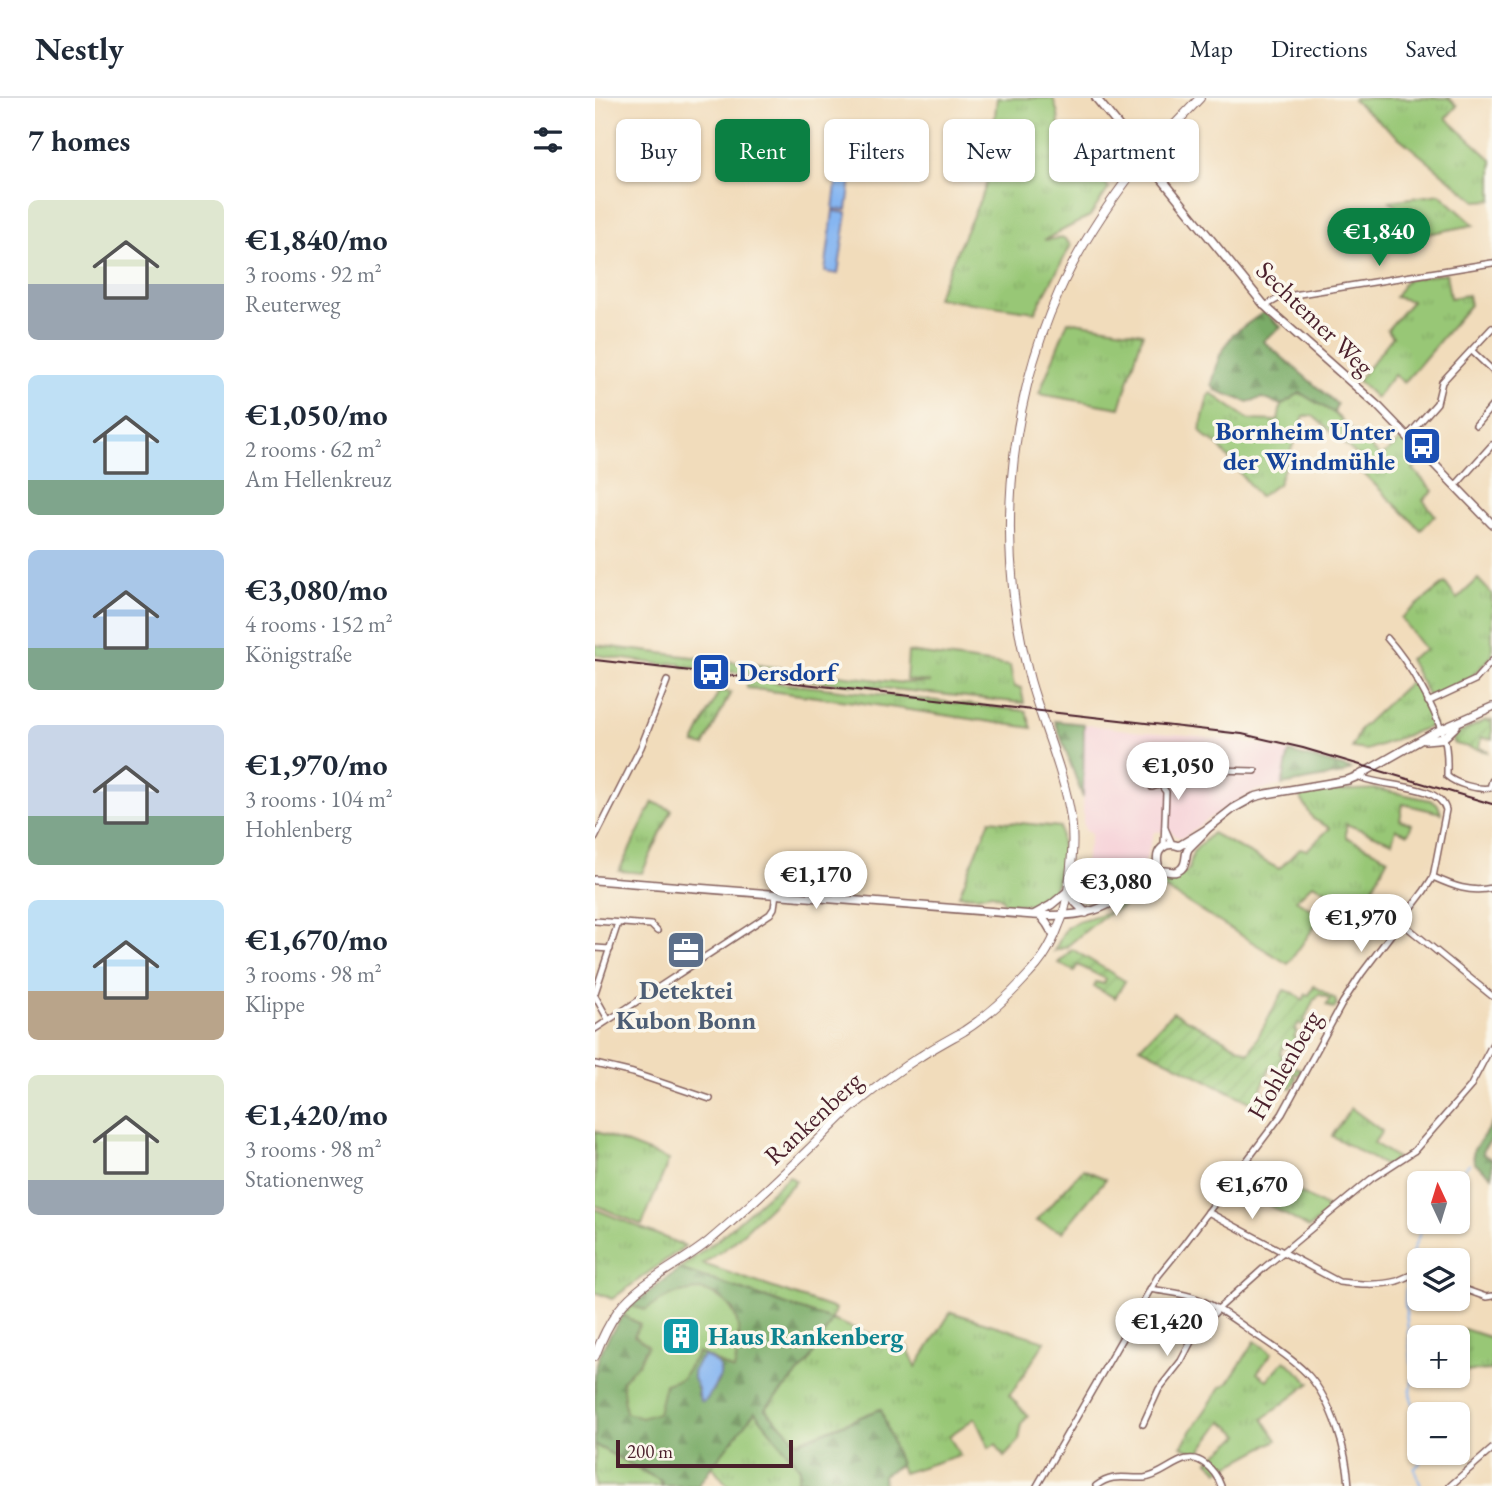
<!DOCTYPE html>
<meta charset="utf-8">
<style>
:root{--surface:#fff;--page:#f2f2f3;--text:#1f2937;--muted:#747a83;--line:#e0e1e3;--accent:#0b8043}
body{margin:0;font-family:"EB Garamond",serif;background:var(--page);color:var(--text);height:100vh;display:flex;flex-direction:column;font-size:26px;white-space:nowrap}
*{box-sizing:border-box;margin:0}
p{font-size:23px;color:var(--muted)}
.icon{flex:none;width:38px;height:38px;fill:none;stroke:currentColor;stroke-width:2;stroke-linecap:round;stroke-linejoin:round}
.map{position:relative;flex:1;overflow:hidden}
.side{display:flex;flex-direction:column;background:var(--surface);width:595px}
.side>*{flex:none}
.guide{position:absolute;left:21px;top:21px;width:665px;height:63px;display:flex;gap:14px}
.needle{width:46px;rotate:356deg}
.buttons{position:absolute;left:812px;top:1073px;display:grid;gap:14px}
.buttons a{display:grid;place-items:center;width:63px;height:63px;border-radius:10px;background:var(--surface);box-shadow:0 2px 5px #0004;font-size:35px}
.scale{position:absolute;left:21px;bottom:18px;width:177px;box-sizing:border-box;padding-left:7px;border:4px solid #4a1f2b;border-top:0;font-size:19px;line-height:24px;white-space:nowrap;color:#4a1f2b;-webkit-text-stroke:5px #fbf7ec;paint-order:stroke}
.price{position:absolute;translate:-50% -60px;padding:0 16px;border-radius:24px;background:#fff;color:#222;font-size:23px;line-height:46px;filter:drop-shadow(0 2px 4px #0008)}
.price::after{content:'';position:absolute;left:50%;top:42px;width:21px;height:16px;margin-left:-10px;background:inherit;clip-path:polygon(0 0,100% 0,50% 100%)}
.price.current{background:var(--accent);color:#fff}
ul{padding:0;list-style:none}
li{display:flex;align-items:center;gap:21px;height:175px;padding:0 28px}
li span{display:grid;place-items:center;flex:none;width:196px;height:140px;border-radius:10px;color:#555}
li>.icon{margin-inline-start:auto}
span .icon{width:84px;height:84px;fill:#fffc;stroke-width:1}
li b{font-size:30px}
h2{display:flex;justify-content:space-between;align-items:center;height:84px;padding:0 28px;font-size:30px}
.chip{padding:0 24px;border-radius:10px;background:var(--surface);box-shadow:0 2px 5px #0004;font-size:24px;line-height:63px}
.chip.current{background:var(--accent);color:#fff}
header{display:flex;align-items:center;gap:42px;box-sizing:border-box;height:98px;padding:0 35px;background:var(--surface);border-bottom:2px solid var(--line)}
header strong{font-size:33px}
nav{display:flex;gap:38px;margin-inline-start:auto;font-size:24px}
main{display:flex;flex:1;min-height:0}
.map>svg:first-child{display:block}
</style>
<header>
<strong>Nestly</strong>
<nav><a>Map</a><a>Directions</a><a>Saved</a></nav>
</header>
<main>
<section class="side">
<h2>7 homes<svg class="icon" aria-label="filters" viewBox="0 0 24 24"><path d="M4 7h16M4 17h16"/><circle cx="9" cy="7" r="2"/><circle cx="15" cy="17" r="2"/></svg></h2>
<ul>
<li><span style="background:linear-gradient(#dfe7d0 60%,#9aa5b1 0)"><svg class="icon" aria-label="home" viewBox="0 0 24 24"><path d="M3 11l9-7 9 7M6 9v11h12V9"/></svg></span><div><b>€1,840/mo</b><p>3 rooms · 92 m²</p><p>Reuterweg</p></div></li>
<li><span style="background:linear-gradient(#bfe0f5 75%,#7fa58c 0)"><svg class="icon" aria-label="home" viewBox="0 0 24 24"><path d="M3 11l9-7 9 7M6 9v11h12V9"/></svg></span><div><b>€1,050/mo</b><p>2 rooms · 62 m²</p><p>Am Hellenkreuz</p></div></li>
<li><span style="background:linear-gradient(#a9c7e8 70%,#7fa58c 0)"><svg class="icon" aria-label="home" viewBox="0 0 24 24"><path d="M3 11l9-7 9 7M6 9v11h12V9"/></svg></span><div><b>€3,080/mo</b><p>4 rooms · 152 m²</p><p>Königstraße</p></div></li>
<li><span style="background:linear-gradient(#c9d6e8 65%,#7fa58c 0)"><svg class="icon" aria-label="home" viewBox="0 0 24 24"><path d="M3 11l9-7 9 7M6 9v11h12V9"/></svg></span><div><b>€1,970/mo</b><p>3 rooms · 104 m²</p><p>Hohlenberg</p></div></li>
<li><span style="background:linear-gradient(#bfe0f5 65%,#b9a48a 0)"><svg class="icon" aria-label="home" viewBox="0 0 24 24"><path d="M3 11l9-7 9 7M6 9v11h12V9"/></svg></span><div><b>€1,670/mo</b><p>3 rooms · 98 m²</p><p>Klippe</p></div></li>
<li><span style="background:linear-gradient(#dfe7d0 75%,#9aa5b1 0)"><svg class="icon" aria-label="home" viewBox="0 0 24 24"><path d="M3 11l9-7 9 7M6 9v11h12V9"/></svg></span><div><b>€1,420/mo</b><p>3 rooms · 98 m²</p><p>Stationenweg</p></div></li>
</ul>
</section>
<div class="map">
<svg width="897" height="1388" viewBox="0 0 897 1388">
<defs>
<pattern id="grass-tufts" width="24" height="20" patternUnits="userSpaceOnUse" patternTransform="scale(1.75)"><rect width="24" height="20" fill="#98c776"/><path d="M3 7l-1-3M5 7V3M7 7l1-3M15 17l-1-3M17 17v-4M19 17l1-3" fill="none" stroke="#84aa66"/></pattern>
<pattern id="forest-firs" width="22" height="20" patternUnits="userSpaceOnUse" patternTransform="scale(1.75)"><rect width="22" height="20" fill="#7aac67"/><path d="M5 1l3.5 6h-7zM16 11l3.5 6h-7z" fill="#668b55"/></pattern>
<pattern id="garden-furrows" width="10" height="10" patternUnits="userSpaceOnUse" patternTransform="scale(1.75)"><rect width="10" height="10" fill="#98c776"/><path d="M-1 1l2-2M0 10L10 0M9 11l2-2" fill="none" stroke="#84aa66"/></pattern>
</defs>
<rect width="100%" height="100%" fill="#fbf7ec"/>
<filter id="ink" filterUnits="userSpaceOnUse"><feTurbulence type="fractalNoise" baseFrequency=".0143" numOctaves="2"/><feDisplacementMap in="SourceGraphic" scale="14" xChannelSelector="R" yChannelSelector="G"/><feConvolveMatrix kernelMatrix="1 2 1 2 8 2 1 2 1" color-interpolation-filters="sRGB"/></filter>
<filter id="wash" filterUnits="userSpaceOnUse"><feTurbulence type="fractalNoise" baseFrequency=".00686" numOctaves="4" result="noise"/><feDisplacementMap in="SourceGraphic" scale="28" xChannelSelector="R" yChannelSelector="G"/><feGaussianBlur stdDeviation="1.57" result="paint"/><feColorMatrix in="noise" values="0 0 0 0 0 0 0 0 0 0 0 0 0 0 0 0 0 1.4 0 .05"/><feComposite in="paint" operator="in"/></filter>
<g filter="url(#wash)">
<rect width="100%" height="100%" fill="#f1dcbb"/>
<polygon fill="#f6cfd7" points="489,626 538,633 594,637 663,646 694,654 687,687 661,693 643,702 610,723 589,740 582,739 575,733 559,734 549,767 543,778 539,778 516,798 509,800 500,799 498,804 487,801 489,795 484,792 496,736 490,732 488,723"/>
<g fill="url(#grass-tufts)" stroke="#717350" stroke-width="2">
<polygon points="402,0 458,0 463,16 464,27 514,90 495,118 449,142 469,140 476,147 440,214 341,200 389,93 393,80"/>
<polygon points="760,0 854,0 862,8 851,20 897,62 897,102 881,103 758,2"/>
<polygon points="845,96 879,127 832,136 795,103"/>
<polygon points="851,175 855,200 873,197 875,207 809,285 799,277 781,300 763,283 798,238 792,232 817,203 800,199 811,182"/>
<polygon points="473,223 548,235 525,310 444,296"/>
<polygon points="616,295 654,322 683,323 686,307 705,295 739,315 786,359 808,340 827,361 818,371 838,393 828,402 840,417 826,432 767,374 774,368 718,318 709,318 683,386 664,399 622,346 611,340 605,332 613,298"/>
<polygon points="883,481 897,496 897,558 875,580 834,599 814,561 830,552 806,520 850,485 862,501"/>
<polygon points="0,547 309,585 336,584 311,582 313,554 415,568 419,589 426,590 429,605 88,569 85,566 74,565 72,567 0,557"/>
<polygon points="149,581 431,613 437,630 260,604 152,590 152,584"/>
<polygon points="818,581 839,627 772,652 757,650 766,630"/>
<polygon points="124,593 136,594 109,648 99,645"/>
<polygon points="783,691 835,702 843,707 846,715 808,706 805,722 817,726 813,736 801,731 797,744 751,726 751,739 793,760 767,810 718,786 701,802 727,818 693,866 562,786 562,783 568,778 576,780 586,778 594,771 598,754 617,735 684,771 705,750 712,752 735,730 718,721 704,697 738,693"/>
<polygon points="58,704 77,712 47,775 24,773"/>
<polygon points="395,722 465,729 467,750 465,777 455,798 436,807 409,805 407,800 396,795 382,798 364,797"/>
<polygon points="550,788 556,789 560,793 558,798 553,800 541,801 505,821 471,849 459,853 471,830 483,823 510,815 530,803"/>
<polygon points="756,1010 787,1033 779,1045 802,1060 791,1068 737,1038"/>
<polygon points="0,1033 74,1062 47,1127 0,1107"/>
<polygon points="488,1071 511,1081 467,1134 441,1123"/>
<polygon points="194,1078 201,1083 138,1145 108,1166 240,1211 237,1222 306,1248 312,1248 321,1269 356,1214 450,1243 421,1289 414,1297 433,1318 427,1325 424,1343 409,1359 401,1346 394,1350 380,1320 354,1338 365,1357 308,1375 285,1311 202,1344 170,1311 214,1264 236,1222 84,1171 125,1140"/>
<polygon points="685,1085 703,1095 704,1094 736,1112 714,1130 670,1105"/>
<polygon points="0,1111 90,1148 17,1201 0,1194"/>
<polygon points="869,1231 897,1240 897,1272 863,1274 863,1245"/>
<polygon points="660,1243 677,1255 662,1275 672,1282 690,1262 715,1285 668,1321 682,1342 624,1373 613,1363 645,1337 627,1323 603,1356 586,1348 626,1289 633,1285"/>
<polygon points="160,1313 205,1370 202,1382 198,1388 133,1388 117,1368"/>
<polygon points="0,1347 68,1384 65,1388 0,1388"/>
</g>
<g fill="url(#forest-firs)" stroke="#626649" stroke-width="2" fill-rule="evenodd">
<polygon points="669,214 686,229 668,243 742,306 739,315 705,295 686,307 667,300 652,304 620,292 617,286 625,257 638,236"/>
<polygon points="460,623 489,626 488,700"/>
<polygon points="694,654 756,671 747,676 687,687"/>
<polygon points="897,1025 897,1041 889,1050 888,1056 897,1061 897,1078 879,1065 878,1053"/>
<path d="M84,1171L237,1222L214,1264L170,1311L203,1344L286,1311L305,1367L288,1377L289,1388H236L235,1385L202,1382L205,1370L160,1314L117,1368L103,1388H65L68,1384L0,1347C0,1324 0,1299 0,1276C2,1255 16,1235 28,1217L45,1227L53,1247L44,1265L27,1283L70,1286L86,1281L104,1254L138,1272L145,1241L138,1211L120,1196L76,1197L50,1212L36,1208ZM109,1258C136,1271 124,1281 112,1301L103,1297C103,1281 91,1271 109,1258Z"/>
</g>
<path fill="#98c776" stroke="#717350" stroke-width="2" d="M107,1192C150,1205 146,1235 139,1272L103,1254L86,1281L70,1286L63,1315L47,1320L31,1315L27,1283L44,1265L53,1247L39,1238L45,1226L28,1217L36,1208L50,1212C70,1199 83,1193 107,1192Z"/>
<g fill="url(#garden-furrows)" stroke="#717350" stroke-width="2">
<polygon points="891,622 893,624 897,622 897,641 886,640 884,650 893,653 893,654 860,646 858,642 862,636"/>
<polygon points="477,851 530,883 520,900 499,889 501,884 509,886 511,881 483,867 479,873 463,865"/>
<polygon points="719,888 740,901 742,907 739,911 731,907 735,901 724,896 721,901 719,901 709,923 717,929 716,931 704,925 700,932 702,933 699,939 701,940 696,952 688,948 685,956 691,960 689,962 686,961 685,963 686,968 696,974 701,969 707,972 704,977 699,975 698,978 702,980 696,990 689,986 692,978 675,970 665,993 671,996 669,1001 667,1000 665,1003 667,1005 666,1007 672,1010 671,1012 545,949 578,914 654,955 689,892 699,895 708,902 711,896 714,897"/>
</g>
<g fill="#86b6f1" stroke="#686a8e" stroke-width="2">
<polygon points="248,30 262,32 252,112 238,111"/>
<polygon points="238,113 252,115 243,176 230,174"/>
<path d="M109,1258C118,1262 127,1267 125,1278L112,1301L108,1304L105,1303C104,1299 104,1295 103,1291C102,1287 99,1284 98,1280C97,1271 103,1263 109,1258Z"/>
</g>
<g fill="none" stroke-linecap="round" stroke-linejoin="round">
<g stroke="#86b6f1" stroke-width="2">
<polyline points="856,1085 874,1066"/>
<polyline points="824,1327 815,1296 818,1279 810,1204 812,1174 819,1149 830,1124"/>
<polyline points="826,1388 819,1371 825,1365 828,1354"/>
</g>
</g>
</g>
<g filter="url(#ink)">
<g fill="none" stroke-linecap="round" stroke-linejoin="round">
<g stroke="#84615d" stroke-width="8">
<g id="street">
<polyline points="670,208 686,199 897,165"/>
<polyline points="877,253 897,272"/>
<polyline points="881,327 897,308"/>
<polyline points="812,339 842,305 847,284 897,230"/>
<polyline points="860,388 897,347"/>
<path d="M792,540C815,566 838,606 849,640C853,652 852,665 852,678C861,686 882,692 895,690L897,683"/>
<polyline points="833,604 880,582 897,563"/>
<polyline points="566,687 571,694 569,748"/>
<path d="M557,689C573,685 571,677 583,671L660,673"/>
<polyline points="570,730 577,746"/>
<polyline points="0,740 46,649 72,583"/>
<path d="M838,779C858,788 875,795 897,790"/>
<polyline points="0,823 56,827 62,833"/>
<polyline points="807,825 897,898"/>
<polyline points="0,850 15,851"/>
<polyline points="0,895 23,825"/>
<polyline points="0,898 13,921"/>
<polyline points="0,931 175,816 179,810 181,796"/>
<polyline points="0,966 38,975 115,1001"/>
<path d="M613,1114L744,1184C763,1186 784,1188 802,1183C810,1180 816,1176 824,1175"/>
<polyline points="863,1189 891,1199 897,1198"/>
<path d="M555,1191C571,1194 589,1195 603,1201C623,1209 641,1223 658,1235C675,1246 701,1263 714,1278C737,1304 752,1353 754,1388"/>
<polyline points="548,1326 564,1291 586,1263 599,1238 623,1211 670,1169 776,1081 819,1053 875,989 897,947"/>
<path d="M442,1388L563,1178L589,1146L687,1016L748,904L767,875L829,793L838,779L851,712C844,684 784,690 763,678"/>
<path d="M501,1388C518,1375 530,1381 549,1380C571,1378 589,1349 610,1366C618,1372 623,1379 626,1388"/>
<polyline points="855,1388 897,1351"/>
</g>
</g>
<g stroke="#84615d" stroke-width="10">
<g id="secondary">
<polyline points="501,0 670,208 784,309 897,426"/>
<path d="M830,642C852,639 844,645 861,628"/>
<path d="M551,780L563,766C560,752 570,743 584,748L612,731L639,710L659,699L671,696L753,682L763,678L838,635L897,609"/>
<path d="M0,782L439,817C489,820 512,813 550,782C557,780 563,773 570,773C576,773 580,776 586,771C593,765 589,758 593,751C599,744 607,738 612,731"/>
<polyline points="440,816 456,807 473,793 481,805 491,815"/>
<polyline points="445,817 452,826 459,838"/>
</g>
</g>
<g stroke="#84615d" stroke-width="10">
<g id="primary">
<polyline points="563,44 605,0"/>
<path d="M0,1258C6,1242 13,1227 23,1213C46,1182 85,1167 114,1143C149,1114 182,1082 215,1050C229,1037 242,1022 256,1010C279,991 301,973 326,958C340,949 355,941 369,933C394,917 415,897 434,876C439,871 444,865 448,859C454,850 460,838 464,827C471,812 473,794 475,778C477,759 479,739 476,720C469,673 448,628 435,582C401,454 410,315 464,194C484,149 511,109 540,71"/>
</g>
</g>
<use href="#street" stroke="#fff" stroke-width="5"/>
<use href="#secondary" stroke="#fff" stroke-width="7"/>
<use href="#primary" stroke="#fff" stroke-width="8"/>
<polyline stroke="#4a1f2b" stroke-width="2" points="0,562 647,636 708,650 897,706"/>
<g stroke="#84615d" stroke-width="10" stroke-linecap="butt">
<polyline id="primary-bridge" points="540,71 563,44"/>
</g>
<use href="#primary-bridge" stroke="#fff" stroke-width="8"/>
</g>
</g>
<defs>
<g id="bus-square" transform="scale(2.0125)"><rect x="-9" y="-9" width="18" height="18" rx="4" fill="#1a4fb4" stroke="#fbf7ec"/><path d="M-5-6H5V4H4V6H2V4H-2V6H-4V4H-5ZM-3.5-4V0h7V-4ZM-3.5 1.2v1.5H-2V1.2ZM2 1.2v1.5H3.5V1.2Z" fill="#fff"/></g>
<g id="office-square" transform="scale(2.0125)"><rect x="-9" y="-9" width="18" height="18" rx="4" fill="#5c6f8a" stroke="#fbf7ec"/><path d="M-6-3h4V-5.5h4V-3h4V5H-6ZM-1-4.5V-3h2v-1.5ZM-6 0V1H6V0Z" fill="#fff"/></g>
<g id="building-square" transform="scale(2.0125)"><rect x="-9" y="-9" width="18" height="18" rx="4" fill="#0f9aa8" stroke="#fbf7ec"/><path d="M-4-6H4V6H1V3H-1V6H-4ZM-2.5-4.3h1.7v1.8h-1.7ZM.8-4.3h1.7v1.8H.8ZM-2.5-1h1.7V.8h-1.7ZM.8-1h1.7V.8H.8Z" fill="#fff"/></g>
</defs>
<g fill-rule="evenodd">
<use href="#bus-square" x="827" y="348"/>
<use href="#bus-square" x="116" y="574"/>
<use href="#office-square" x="91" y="852"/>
<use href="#building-square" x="86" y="1238"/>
</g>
<g text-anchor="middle" stroke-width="7" stroke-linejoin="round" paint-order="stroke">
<g font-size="26" fill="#4a1f2b" stroke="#fbf7ec">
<text transform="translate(720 220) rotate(44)" y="9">Sechtemer Weg</text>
<text transform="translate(689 967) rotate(-60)" y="9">Hohlenberg</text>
<text transform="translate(218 1020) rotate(-43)" y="9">Rankenberg</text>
</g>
<g font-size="26" font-weight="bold" fill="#164399" stroke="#fbf7ec" text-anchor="end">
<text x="800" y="342">Bornheim Unter<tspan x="800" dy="30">der Windmühle</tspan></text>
<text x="143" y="583" text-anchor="start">Dersdorf</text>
</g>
<g font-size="26" font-weight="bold" fill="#4e5e75" stroke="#fbf7ec">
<text x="91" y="901">Detektei<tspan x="91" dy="30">Kubon Bonn</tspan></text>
</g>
<g font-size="26" font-weight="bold" fill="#0d838f" stroke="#fbf7ec" text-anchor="start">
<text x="113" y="1247">Haus Rankenberg</text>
</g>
</g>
</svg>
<div class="buttons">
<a><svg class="needle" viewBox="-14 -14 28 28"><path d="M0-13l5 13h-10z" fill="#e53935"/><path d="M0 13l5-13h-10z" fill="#747a83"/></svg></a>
<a><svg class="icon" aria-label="layers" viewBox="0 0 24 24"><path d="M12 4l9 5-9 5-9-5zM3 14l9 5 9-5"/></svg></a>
<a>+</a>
<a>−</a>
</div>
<div class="scale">200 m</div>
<b class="price current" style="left:784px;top:170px">€1,840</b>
<b class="price" style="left:583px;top:704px">€1,050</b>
<b class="price" style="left:221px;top:813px">€1,170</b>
<b class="price" style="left:521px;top:820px">€3,080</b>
<b class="price" style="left:766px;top:856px">€1,970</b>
<b class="price" style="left:657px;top:1123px">€1,670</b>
<b class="price" style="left:572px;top:1260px">€1,420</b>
<div class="guide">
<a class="chip">Buy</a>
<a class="chip current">Rent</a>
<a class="chip">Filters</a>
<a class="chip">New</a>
<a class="chip">Apartment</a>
</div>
</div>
</main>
